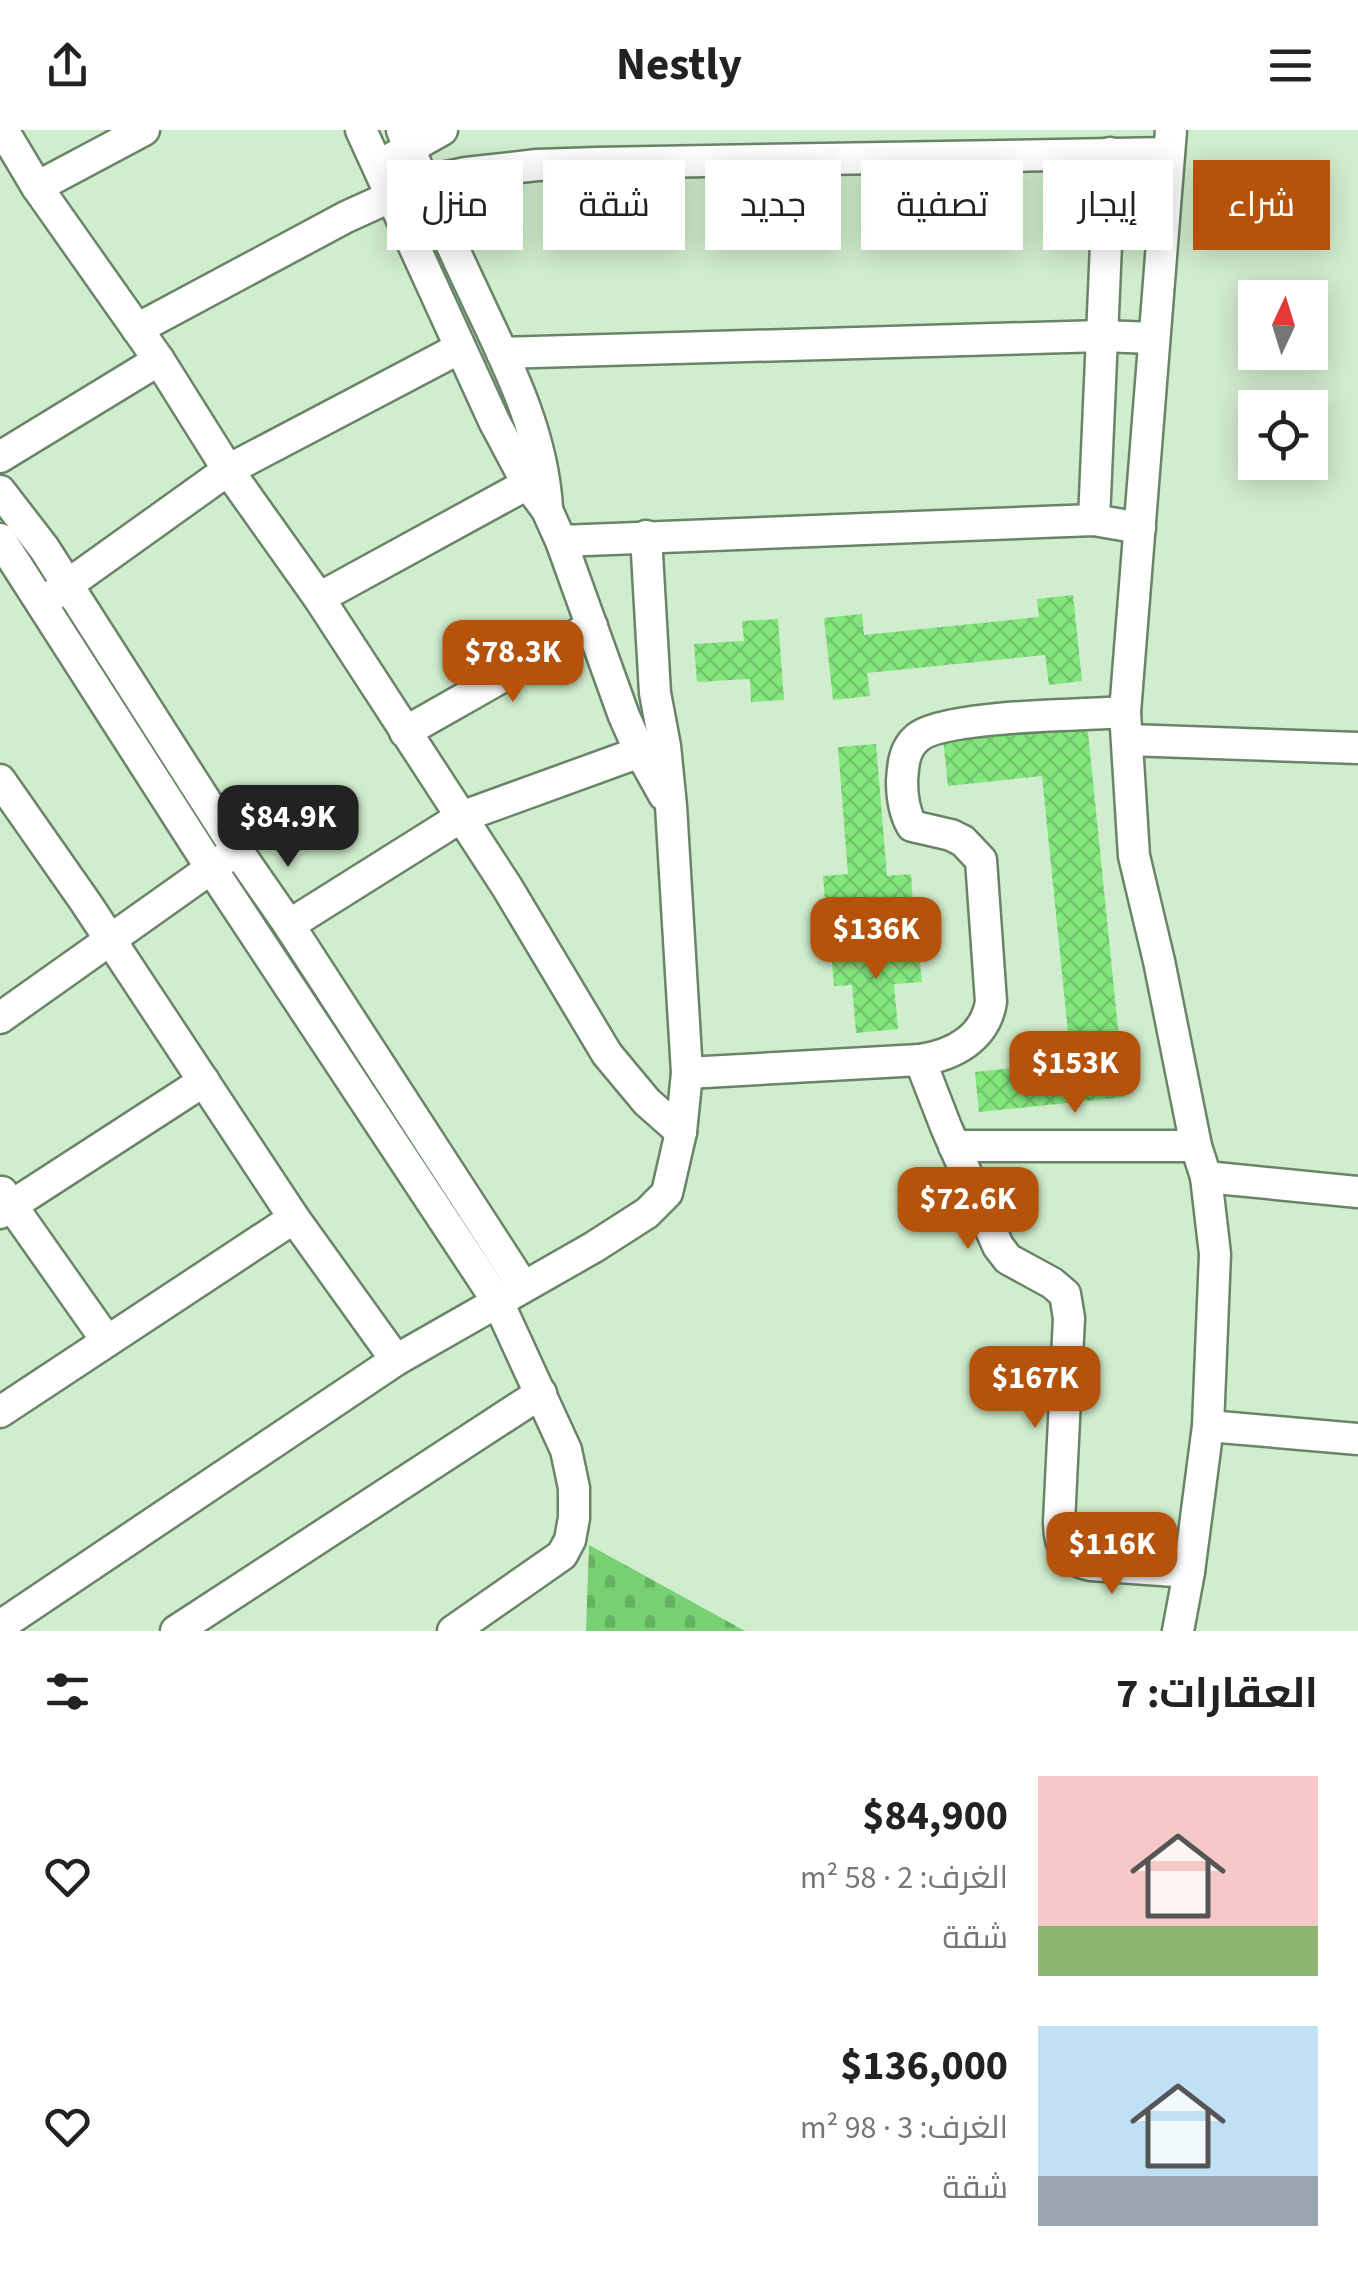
<!DOCTYPE html>
<html lang="ar">
<meta charset="utf-8">
<style>
:root{--surface:#fff;--page:#f2f2f2;--text:#222;--muted:#767676;--accent:#b45309}
body{margin:0;font-family:"Source Sans 3",Cairo,sans-serif;background:var(--page);color:var(--text);direction:rtl;height:100vh;display:flex;flex-direction:column;font-size:38px;white-space:nowrap}
*{box-sizing:border-box;margin:0}
p{font-size:32px;color:var(--muted)}
.icon{flex:none;width:55px;height:55px;fill:none;stroke:currentColor;stroke-width:2;stroke-linecap:round;stroke-linejoin:round}
.map{position:relative;height:1501px;overflow:hidden;direction:ltr}
.sheet{display:flex;flex-direction:column;background:var(--surface);flex:1}
.sheet>*{flex:none}
.guide{position:absolute;left:30px;top:30px;width:1300px;height:90px;direction:rtl;display:flex;gap:20px}
.needle{width:65px;rotate:4deg}
.tools{position:absolute;left:1238px;top:150px;display:grid;gap:20px}
.tools a{display:grid;place-items:center;width:90px;height:90px;border-radius:0px;background:var(--surface);box-shadow:0 5px 25px #0003;font-size:50px}
.price{position:absolute;translate:-50% -85px;padding:0 22px;border-radius:20px;background:var(--accent);color:#fff;font-size:32px;line-height:65px;filter:drop-shadow(0 2px 5px #0008)}
.price::after{content:'';position:absolute;left:50%;top:60px;width:30px;height:22px;margin-left:-15px;background:inherit;clip-path:polygon(0 0,100% 0,50% 100%)}
.price.on{background:#222;color:#fff}
ul{padding:0;list-style:none}
li{display:flex;align-items:center;gap:30px;height:250px;padding:0 40px}
li span{display:grid;place-items:center;flex:none;width:280px;height:200px;border-radius:0px;color:#555}
li>.icon{margin-inline-start:auto}
span .icon{width:120px;height:120px;fill:#fffc;stroke-width:1}
li b{font-size:42px}
h2{display:flex;justify-content:space-between;align-items:center;height:120px;padding:0 40px;font-size:42px}
.tag{padding:0 35px;border-radius:0px;background:var(--surface);box-shadow:0 5px 25px #0003;font-size:35px;line-height:90px}
.tag.on{background:var(--accent);color:#fff}
header{display:flex;justify-content:space-between;align-items:center;height:130px;padding:0 40px;background:var(--surface);font-size:45px;font-weight:700}
.map>svg:first-child{display:block}
</style>
<header><svg class="icon" aria-label="menu" viewBox="0 0 24 24"><path d="M4 6h16M4 12h16M4 18h16"/></svg>Nestly<svg class="icon" aria-label="share" viewBox="0 0 24 24"><path d="M12 15V3M7 8l5-5 5 5M5 13v7h14v-7"/></svg></header>
<div class="map">
<svg width="1358" height="1501" viewBox="0 0 1358 1501">
<defs>
<pattern id="cemetery-stones" width="16" height="16" patternUnits="userSpaceOnUse" patternTransform="scale(2.5)"><rect width="16" height="16" fill="#77d071"/><path d="M2 7V4a2 2 0 0 1 4 0v3zM10 15v-3a2 2 0 0 1 4 0v3z" fill="#66b260"/></pattern>
<pattern id="building-cross-hatch" width="8" height="8" patternUnits="userSpaceOnUse" patternTransform="scale(2.5)"><rect width="8" height="8" fill="#84e77e"/><path d="M0 0l8 8M0 8l8-8" fill="none" stroke="#71c56c"/></pattern>
</defs>
<rect width="100%" height="100%" fill="#d0edcd"/>
<polygon fill="url(#cemetery-stones)" points="589,1415 745,1501 586,1501"/>
<g fill="url(#building-cross-hatch)">
<polygon points="1073,465 1082,551 1049,555 1045,525 867,543 870,566 833,570 824,488 862,484 864,505 1039,487 1037,469"/>
<polygon points="778,489 784,570 751,572 750,549 697,552 694,514 744,511 742,491"/>
<polygon points="1087,593 1125,967 979,982 975,942 1071,932 1042,646 948,656 943,608"/>
<polygon points="876,614 887,746 911,744 913,776 826,782 823,746 848,744 838,617"/>
<polygon points="918,815 922,852 894,854 898,899 856,903 852,855 834,856 831,822"/>
</g>
<g fill="none" stroke-linecap="round" stroke-linejoin="round">
<g stroke="#6a8468" stroke-width="35">
<g id="minor">
<polyline points="3,0 37,57 159,230 228,340 319,468 507,757 607,924 647,972 681,1002"/>
<polyline points="361,0 494,291 527,353 547,380 561,411 624,586 640,622 664,665"/>
<path d="M402,0C426,62 455,122 483,182C513,245 543,308 547,378"/>
<polyline points="1171,0 1125,582 1134,726 1159,831 1196,1016 1206,1047 1215,1124 1208,1296 1189,1442 1178,1501"/>
<polyline points="392,28 442,0"/>
<polyline points="37,57 144,0"/>
<polyline points="137,199 346,87 423,52 466,43 537,35 597,33 1169,23"/>
<polyline points="502,223 1102,206 1153,208"/>
<polyline points="0,327 159,230"/>
<polyline points="0,361 44,418 237,720 289,795 523,1156"/>
<polyline points="1094,390 1110,23"/>
<polyline points="0,409 211,738 498,1172 566,1320 574,1358 574,1388 570,1410 562,1425 453,1501"/>
<polyline points="561,411 1094,390 1140,398"/>
<polyline points="52,466 228,340 460,218"/>
<polyline points="319,468 542,346"/>
<polyline points="405,602 592,496"/>
<polyline points="1128,610 1358,618"/>
<polyline points="0,650 86,773 294,1088 396,1230"/>
<polyline points="289,795 461,687 640,622 658,617"/>
<polyline points="0,888 227,727"/>
<path d="M920,930L946,997L998,1116L1008,1129L1052,1153L1065,1164L1069,1188L1059,1392C1059,1417 1067,1430 1091,1435L1189,1442"/>
<path d="M687,943L920,930C954,925 985,908 991,872L981,730L963,711L951,705L912,696C905,684 902,666 902,651C903,635 904,619 917,608C942,585 1085,585 1125,582"/>
<polyline points="954,1016 1196,1016"/>
<polyline points="1206,1047 1358,1062"/>
<polyline points="2,1062 107,1211"/>
<polyline points="0,1083 204,951"/>
<polyline points="0,1282 294,1088"/>
<polyline points="1208,1296 1358,1309"/>
<polyline points="0,1496 396,1230 594,1117 647,1083 667,1063 681,1002 687,943 671,676 665,616 655,563 646,406"/>
<polyline points="176,1501 541,1263"/>
</g>
</g>
<use href="#minor" stroke="#fff" stroke-width="30"/>
</g>
</svg>
<div class="tools">
<a><svg class="needle" viewBox="-14 -14 28 28"><path d="M0-13l5 13h-10z" fill="#e53935"/><path d="M0 13l5-13h-10z" fill="#767676"/></svg></a>
<a><svg class="icon" aria-label="locate" viewBox="0 0 24 24"><circle cx="12" cy="12" r="6"/><path d="M12 2v4M12 18v4M2 12h4M18 12h4"/></svg></a>
</div>
<b class="price" style="left:513px;top:575px">$78.3K</b>
<b class="price on" style="left:288px;top:740px">$84.9K</b>
<b class="price" style="left:876px;top:852px">$136K</b>
<b class="price" style="left:1075px;top:986px">$153K</b>
<b class="price" style="left:968px;top:1122px">$72.6K</b>
<b class="price" style="left:1035px;top:1301px">$167K</b>
<b class="price" style="left:1112px;top:1467px">$116K</b>
<div class="guide">
<a class="tag on">شراء</a>
<a class="tag">إيجار</a>
<a class="tag">تصفية</a>
<a class="tag">جديد</a>
<a class="tag">شقة</a>
<a class="tag">منزل</a>
</div>
</div>
<section class="sheet">
<h2>العقارات: 7<svg class="icon" aria-label="filters" viewBox="0 0 24 24"><path d="M4 7h16M4 17h16"/><circle cx="9" cy="7" r="2"/><circle cx="15" cy="17" r="2"/></svg></h2>
<ul>
<li><span style="background:linear-gradient(#f6c9c9 75%,#8fb573 0)"><svg class="icon" aria-label="home" viewBox="0 0 24 24"><path d="M3 11l9-7 9 7M6 9v11h12V9"/></svg></span><div><b>$84,900</b><p>الغرف: 2 · 58 m²</p><p>شقة</p></div><svg class="icon" aria-label="heart" viewBox="0 0 24 24"><path d="M12 20l-8-8c-3-5 5-10 8-4 3-6 11-1 8 4z"/></svg></li>
<li><span style="background:linear-gradient(#bfe0f5 75%,#9aa5b1 0)"><svg class="icon" aria-label="home" viewBox="0 0 24 24"><path d="M3 11l9-7 9 7M6 9v11h12V9"/></svg></span><div><b>$136,000</b><p>الغرف: 3 · 98 m²</p><p>شقة</p></div><svg class="icon" aria-label="heart" viewBox="0 0 24 24"><path d="M12 20l-8-8c-3-5 5-10 8-4 3-6 11-1 8 4z"/></svg></li>
</ul>
</section>
